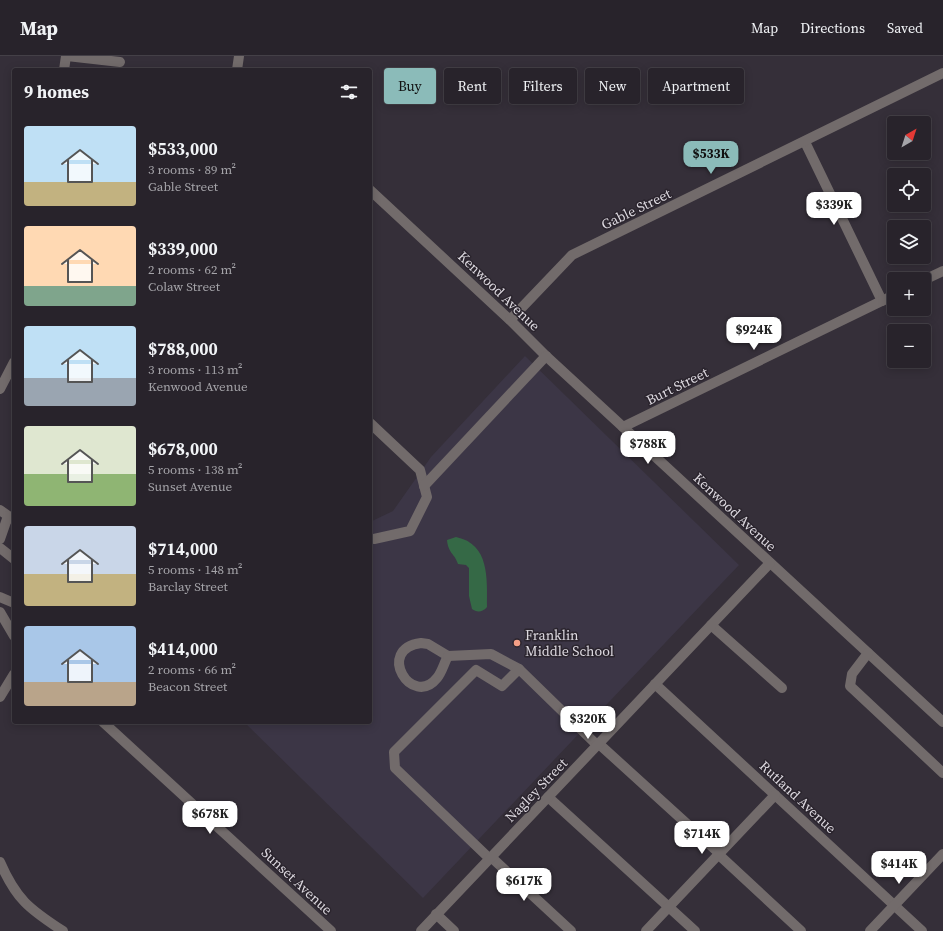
<!DOCTYPE html>
<meta charset="utf-8">
<style>
:root{--surface:#28232b;--page:#302b33;--text:#f1f3f6;--muted:#a5a4a9;--line:#444047;--accent:#8bbbb9}
body{margin:0;font-family:"Source Serif 4",serif;background:var(--page);color:var(--text);height:100vh;display:flex;flex-direction:column;font-size:15px;white-space:nowrap}
*{box-sizing:border-box;margin:0}
p{font-size:13px;color:var(--muted)}
.icon{flex:none;width:22px;height:22px;fill:none;stroke:currentColor;stroke-width:2;stroke-linecap:round;stroke-linejoin:round}
.map{position:relative;flex:1;overflow:hidden}
.details{position:absolute;left:12px;top:12px;width:360px;height:656px;display:flex;flex-direction:column;background:var(--surface);border-radius:4px;box-shadow:0 2px 10px #0003,0 0 0 1px var(--line)}
.details>*{flex:none}
.guide{position:absolute;left:384px;top:12px;width:380px;height:36px;display:flex;gap:8px}
.needle{width:26px;rotate:39deg}
.fabs{position:absolute;left:887px;top:60px;display:grid;gap:8px}
.fabs a{display:grid;place-items:center;width:44px;height:44px;border-radius:4px;background:var(--surface);box-shadow:0 2px 10px #0003,0 0 0 1px var(--line);font-size:20px}
.price{position:absolute;translate:-50% -34px;padding:0 9px;border-radius:8px;background:#fff;color:#222;font-size:13px;line-height:26px;filter:drop-shadow(0 1px 2px #0008)}
.price::after{content:'';position:absolute;left:50%;top:24px;width:12px;height:9px;margin-left:-6px;background:inherit;clip-path:polygon(0 0,100% 0,50% 100%)}
.price.active{background:var(--accent);color:#111}
ul{padding:0;list-style:none}
li{display:flex;align-items:center;gap:12px;height:100px;padding:0 12px}
li span{display:grid;place-items:center;flex:none;width:112px;height:80px;border-radius:4px;color:#555}
li>.icon{margin-inline-start:auto}
span .icon{width:48px;height:48px;fill:#fffc;stroke-width:1}
li b{font-size:17px}
h2{display:flex;justify-content:space-between;align-items:center;height:48px;padding:0 12px;font-size:17px}
.tag{padding:0 14px;border-radius:4px;background:var(--surface);box-shadow:0 2px 10px #0003,0 0 0 1px var(--line);font-size:14px;line-height:36px}
.tag.active{background:var(--accent);color:#111}
header{display:flex;align-items:center;gap:24px;box-sizing:border-box;height:56px;padding:0 20px;background:var(--surface);border-bottom:1px solid var(--line)}
header strong{font-size:19px}
nav{display:flex;gap:22px;margin-inline-start:auto;font-size:14px}
.map>svg:first-child{display:block}
</style>
<header>
<strong>Map</strong>
<nav><a>Map</a><a>Directions</a><a>Saved</a></nav>
</header>
<div class="map">
<svg width="943" height="875" viewBox="0 0 943 875">
<rect width="100%" height="100%" fill="#352f39"/>
<polygon fill="#3c3646" points="525,300 739,509 423,842 244,666 370,666 370,466 393,455 431,401"/>
<path fill="#356946" d="M456,481C490,488 487,523 487,551C483,556 477,557 472,553L469,540V512L466,509L458,508C455,498 448,497 447,484Z"/>
<g fill="none" stroke-linecap="round" stroke-linejoin="round">
<g stroke="#726b6b" stroke-width="10">
<polyline points="67,0 120,6"/>
<polyline points="64,14 66,0"/>
<polyline points="237,14 239,0"/>
<polyline points="805,86 882,245"/>
<polyline points="370,134 510,264 546,300 943,666"/>
<polyline points="924,224 943,215"/>
<polyline points="510,264 572,199 943,17"/>
<polyline points="0,333 14,306"/>
<polyline points="370,367 420,414 427,441 410,475 374,483"/>
<polyline points="623,371 894,239"/>
<polyline points="424,430 546,300"/>
<polyline points="0,454 14,464"/>
<polyline points="0,483 8,460"/>
<polyline points="0,492 14,503"/>
<polyline points="0,541 14,547"/>
<polyline points="0,556 14,580"/>
<polyline points="711,569 782,632"/>
<path d="M421,587L428,588L448,600C444,607 442,616 437,622C412,653 375,593 421,587Z"/>
<polyline points="868,597 852,618 850,630 943,717"/>
<polyline points="448,600 491,598 519,613"/>
<polyline points="655,628 922,875"/>
<polyline points="0,641 14,618"/>
<polyline points="103,666 331,875"/>
<polyline points="599,688 719,797"/>
<polyline points="548,741 695,875"/>
<polyline points="718,798 801,875"/>
<polyline points="491,801 571,875"/>
<polyline points="490,803 395,712 394,696 476,614 502,630 519,613 597,689"/>
<path d="M0,806C16,843 29,853 63,875"/>
<polyline points="436,858 454,875"/>
<polyline points="421,875 770,507"/>
<polyline points="646,875 775,739"/>
<polyline points="870,875 943,798"/>
</g>
</g>
<circle fill="#f49f86" stroke="#2b252e" stroke-width="1.5" cx="517" cy="587" r="4"/>
<g text-anchor="middle" stroke-width="3" stroke-linejoin="round" paint-order="stroke">
<g font-size="14" fill="#ddd9e0" stroke="#2b252e">
<text transform="translate(636 153) rotate(-26)" y="5">Gable Street</text>
<text transform="translate(499 235) rotate(44)" y="5">Kenwood Avenue</text>
<text transform="translate(677 330) rotate(-26)" y="5">Burt Street</text>
<text transform="translate(735 456) rotate(43)" y="5">Kenwood Avenue</text>
<text transform="translate(536 734) rotate(-46)" y="5">Nagley Street</text>
<text transform="translate(798 741) rotate(43)" y="5">Rutland Avenue</text>
<text transform="translate(297 825) rotate(43)" y="5">Sunset Avenue</text>
</g>
<g font-size="14" fill="#ddd9e0" stroke="#2b252e" text-anchor="start">
<text x="525" y="584">Franklin<tspan x="525" dy="16">Middle School</tspan></text>
</g>
</g>
</svg>
<div class="fabs">
<a><svg class="needle" viewBox="-14 -14 28 28"><path d="M0-13l5 13h-10z" fill="#e53935"/><path d="M0 13l5-13h-10z" fill="#a5a4a9"/></svg></a>
<a><svg class="icon" aria-label="locate" viewBox="0 0 24 24"><circle cx="12" cy="12" r="6"/><path d="M12 2v4M12 18v4M2 12h4M18 12h4"/></svg></a>
<a><svg class="icon" aria-label="layers" viewBox="0 0 24 24"><path d="M12 4l9 5-9 5-9-5zM3 14l9 5 9-5"/></svg></a>
<a>+</a>
<a>−</a>
</div>
<b class="price active" style="left:711px;top:119px">$533K</b>
<b class="price" style="left:834px;top:170px">$339K</b>
<b class="price" style="left:754px;top:295px">$924K</b>
<b class="price" style="left:648px;top:409px">$788K</b>
<b class="price" style="left:588px;top:684px">$320K</b>
<b class="price" style="left:210px;top:779px">$678K</b>
<b class="price" style="left:702px;top:799px">$714K</b>
<b class="price" style="left:899px;top:829px">$414K</b>
<b class="price" style="left:524px;top:846px">$617K</b>
<div class="guide">
<a class="tag active">Buy</a>
<a class="tag">Rent</a>
<a class="tag">Filters</a>
<a class="tag">New</a>
<a class="tag">Apartment</a>
</div>
<section class="details">
<h2>9 homes<svg class="icon" aria-label="filters" viewBox="0 0 24 24"><path d="M4 7h16M4 17h16"/><circle cx="9" cy="7" r="2"/><circle cx="15" cy="17" r="2"/></svg></h2>
<ul>
<li><span style="background:linear-gradient(#bfe0f5 70%,#c2b280 0)"><svg class="icon" aria-label="home" viewBox="0 0 24 24"><path d="M3 11l9-7 9 7M6 9v11h12V9"/></svg></span><div><b>$533,000</b><p>3 rooms · 89 m²</p><p>Gable Street</p></div></li>
<li><span style="background:linear-gradient(#ffd9b3 75%,#7fa58c 0)"><svg class="icon" aria-label="home" viewBox="0 0 24 24"><path d="M3 11l9-7 9 7M6 9v11h12V9"/></svg></span><div><b>$339,000</b><p>2 rooms · 62 m²</p><p>Colaw Street</p></div></li>
<li><span style="background:linear-gradient(#bfe0f5 65%,#9aa5b1 0)"><svg class="icon" aria-label="home" viewBox="0 0 24 24"><path d="M3 11l9-7 9 7M6 9v11h12V9"/></svg></span><div><b>$788,000</b><p>3 rooms · 113 m²</p><p>Kenwood Avenue</p></div></li>
<li><span style="background:linear-gradient(#dfe7d0 60%,#8fb573 0)"><svg class="icon" aria-label="home" viewBox="0 0 24 24"><path d="M3 11l9-7 9 7M6 9v11h12V9"/></svg></span><div><b>$678,000</b><p>5 rooms · 138 m²</p><p>Sunset Avenue</p></div></li>
<li><span style="background:linear-gradient(#c9d6e8 60%,#c2b280 0)"><svg class="icon" aria-label="home" viewBox="0 0 24 24"><path d="M3 11l9-7 9 7M6 9v11h12V9"/></svg></span><div><b>$714,000</b><p>5 rooms · 148 m²</p><p>Barclay Street</p></div></li>
<li><span style="background:linear-gradient(#a9c7e8 70%,#b9a48a 0)"><svg class="icon" aria-label="home" viewBox="0 0 24 24"><path d="M3 11l9-7 9 7M6 9v11h12V9"/></svg></span><div><b>$414,000</b><p>2 rooms · 66 m²</p><p>Beacon Street</p></div></li>
</ul>
</section>
</div>
